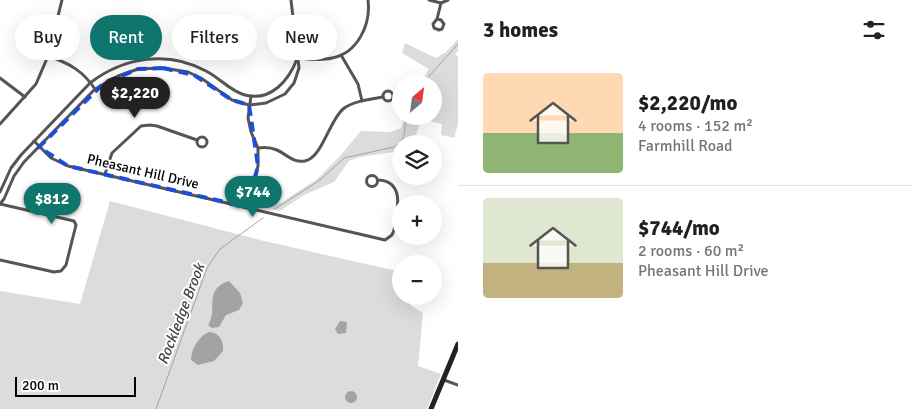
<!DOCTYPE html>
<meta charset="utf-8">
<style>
:root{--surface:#fff;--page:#f6f6f6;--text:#202124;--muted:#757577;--line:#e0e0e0;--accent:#0f766e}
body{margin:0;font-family:Signika,sans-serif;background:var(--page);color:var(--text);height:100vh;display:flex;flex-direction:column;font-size:19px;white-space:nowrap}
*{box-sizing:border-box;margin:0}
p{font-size:16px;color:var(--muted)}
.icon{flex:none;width:28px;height:28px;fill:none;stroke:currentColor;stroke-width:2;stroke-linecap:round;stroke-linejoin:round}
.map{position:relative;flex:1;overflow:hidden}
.panel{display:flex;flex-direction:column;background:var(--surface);width:455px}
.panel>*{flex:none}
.top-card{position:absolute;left:15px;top:15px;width:368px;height:45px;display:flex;gap:10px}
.needle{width:32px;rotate:29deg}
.controls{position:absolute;left:392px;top:75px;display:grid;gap:10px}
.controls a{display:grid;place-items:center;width:50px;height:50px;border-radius:50%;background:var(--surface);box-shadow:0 5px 20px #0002;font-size:25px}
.scale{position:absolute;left:15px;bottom:12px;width:121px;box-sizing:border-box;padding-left:5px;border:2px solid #000;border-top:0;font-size:14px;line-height:18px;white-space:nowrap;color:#000;-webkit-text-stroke:4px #fff;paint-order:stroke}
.price{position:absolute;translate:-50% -42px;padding:0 11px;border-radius:18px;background:var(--accent);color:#fff;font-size:16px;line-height:32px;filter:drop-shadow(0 1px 2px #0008)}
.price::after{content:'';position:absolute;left:50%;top:30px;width:15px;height:11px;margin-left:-8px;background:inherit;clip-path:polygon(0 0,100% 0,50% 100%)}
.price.selected{background:#222;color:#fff}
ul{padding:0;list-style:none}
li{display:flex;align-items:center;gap:15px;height:125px;padding:0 25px}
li+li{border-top:1px solid var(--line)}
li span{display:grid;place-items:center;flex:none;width:140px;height:100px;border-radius:5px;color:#555}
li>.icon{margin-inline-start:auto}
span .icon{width:60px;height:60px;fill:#fffc;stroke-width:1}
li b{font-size:21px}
h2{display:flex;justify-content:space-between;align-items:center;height:60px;padding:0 25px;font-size:21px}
.tag{padding:0 18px;border-radius:22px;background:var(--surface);box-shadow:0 5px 20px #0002;font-size:18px;line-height:45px}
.tag.selected{background:var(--accent);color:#fff}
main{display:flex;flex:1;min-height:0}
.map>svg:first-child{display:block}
</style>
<main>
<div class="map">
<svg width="458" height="409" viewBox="0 0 458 409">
<rect width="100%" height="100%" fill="#fff"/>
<g fill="#dcdcdc">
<polygon points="458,39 458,51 455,54 458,57 458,124 454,138 441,135 442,124 422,119 417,131 414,144 401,144 401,151 359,157 349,161 334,182 304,195 280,211 271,209 316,180 340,156 361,131 390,132 401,128 405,116 434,116 434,84 420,84 429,69 402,53 405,43 436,58 446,52"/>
<polygon points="110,201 260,240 401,272 401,296 411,296 410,305 423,313 418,366 441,374 427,409 0,409 0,291 80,304"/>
</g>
<g fill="#a3a3a3">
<path d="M229,281L240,293L243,303L239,310L226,315L219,327L212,328L208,325C219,310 202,290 229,281Z"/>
<polygon points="340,321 347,322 346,333 338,334 335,329"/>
<path d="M209,332C219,332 224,341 223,351L214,361L198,365L191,360C191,349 199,336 209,332Z"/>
<circle cx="351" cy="397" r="6"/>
</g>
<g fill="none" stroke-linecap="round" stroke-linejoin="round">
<g stroke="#a3a3a3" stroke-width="1">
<polyline points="422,84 458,44"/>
<path d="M275,209L320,180L344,158L394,147C409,138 402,130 407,116"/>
<polyline points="156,409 207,268 220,249 263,218"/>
</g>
<g stroke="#555" stroke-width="3">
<polyline points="429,0 441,3"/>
<polyline points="437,19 441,20 444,24 442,29 439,30 434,28 433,24 437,19 441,3 448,0"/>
<polyline points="341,55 358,84 362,101"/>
<path d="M48,56C69,63 83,71 95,89"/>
<path d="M297,58C309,59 321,61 332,58C358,53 371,24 368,0"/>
<polyline points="0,78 25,97"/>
<circle cx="388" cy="96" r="5"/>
<polyline points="0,124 36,84 48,56 62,0"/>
<circle cx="202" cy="142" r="5"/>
<path d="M34,141L51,158L68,166L385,240L392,235L394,230C397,212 406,181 378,180"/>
<path d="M258,148C264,147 270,147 277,150C286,154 293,163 305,161C322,158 329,121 343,109C353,101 371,99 383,97"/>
<polyline points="105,174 112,153 141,126 150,125 157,126 197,140"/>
<circle cx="372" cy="181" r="5.5"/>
<path d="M0,192L11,168L21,155L90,83C124,57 168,50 206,71C220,78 230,91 245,95C271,102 289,80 297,59"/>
<polyline points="0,204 4,199 14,176 24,162 95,89 118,76 138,69 163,68 188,72 201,78 232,100 249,105 266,103 285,94 294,83 299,68 291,0"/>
<polyline points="0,204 74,221 76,225 66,265 61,271 54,272 0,260"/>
<polyline points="247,207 258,166 258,148 251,132 248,118 251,96"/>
<polyline points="444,380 458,385"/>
</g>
<polyline stroke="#222" stroke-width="5" points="431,409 458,344"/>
</g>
<path fill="none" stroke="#1d4ed8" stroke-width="4" stroke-dasharray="10 6" stroke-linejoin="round" d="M163,68L194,75L232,100L249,105L258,166L247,207L68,166L39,147L104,83L138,69Z"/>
<g text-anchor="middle" stroke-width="4" stroke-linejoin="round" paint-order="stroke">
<g font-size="14" fill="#000" stroke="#fff">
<text transform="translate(143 171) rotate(13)" y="5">Pheasant Hill Drive</text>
</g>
<g font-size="15" font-style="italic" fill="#444" stroke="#fff">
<text transform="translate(181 314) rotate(-69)" y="5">Rockledge Brook</text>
</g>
</g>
</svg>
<div class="controls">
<a><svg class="needle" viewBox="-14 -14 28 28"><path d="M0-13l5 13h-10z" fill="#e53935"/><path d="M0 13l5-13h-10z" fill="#757577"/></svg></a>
<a><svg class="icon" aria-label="layers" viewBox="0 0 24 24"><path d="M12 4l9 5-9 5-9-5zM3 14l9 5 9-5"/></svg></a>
<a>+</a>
<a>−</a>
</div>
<div class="scale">200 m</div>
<b class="price selected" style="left:135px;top:119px">$2,220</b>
<b class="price" style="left:253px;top:218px">$744</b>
<b class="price" style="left:52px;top:225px">$812</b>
<div class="top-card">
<a class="tag">Buy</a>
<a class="tag selected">Rent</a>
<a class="tag">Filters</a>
<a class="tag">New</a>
</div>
</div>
<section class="panel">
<h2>3 homes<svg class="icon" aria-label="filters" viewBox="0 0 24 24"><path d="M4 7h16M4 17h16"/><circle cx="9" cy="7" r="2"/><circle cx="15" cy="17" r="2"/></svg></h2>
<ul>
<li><span style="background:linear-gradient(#ffd9b3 60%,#8fb573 0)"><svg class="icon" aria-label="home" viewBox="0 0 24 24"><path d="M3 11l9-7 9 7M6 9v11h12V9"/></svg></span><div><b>$2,220/mo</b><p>4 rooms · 152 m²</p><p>Farmhill Road</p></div></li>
<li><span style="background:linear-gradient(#dfe7d0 65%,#c2b280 0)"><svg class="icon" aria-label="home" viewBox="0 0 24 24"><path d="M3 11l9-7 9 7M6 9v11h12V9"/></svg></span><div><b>$744/mo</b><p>2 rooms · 60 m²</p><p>Pheasant Hill Drive</p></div></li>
</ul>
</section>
</main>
